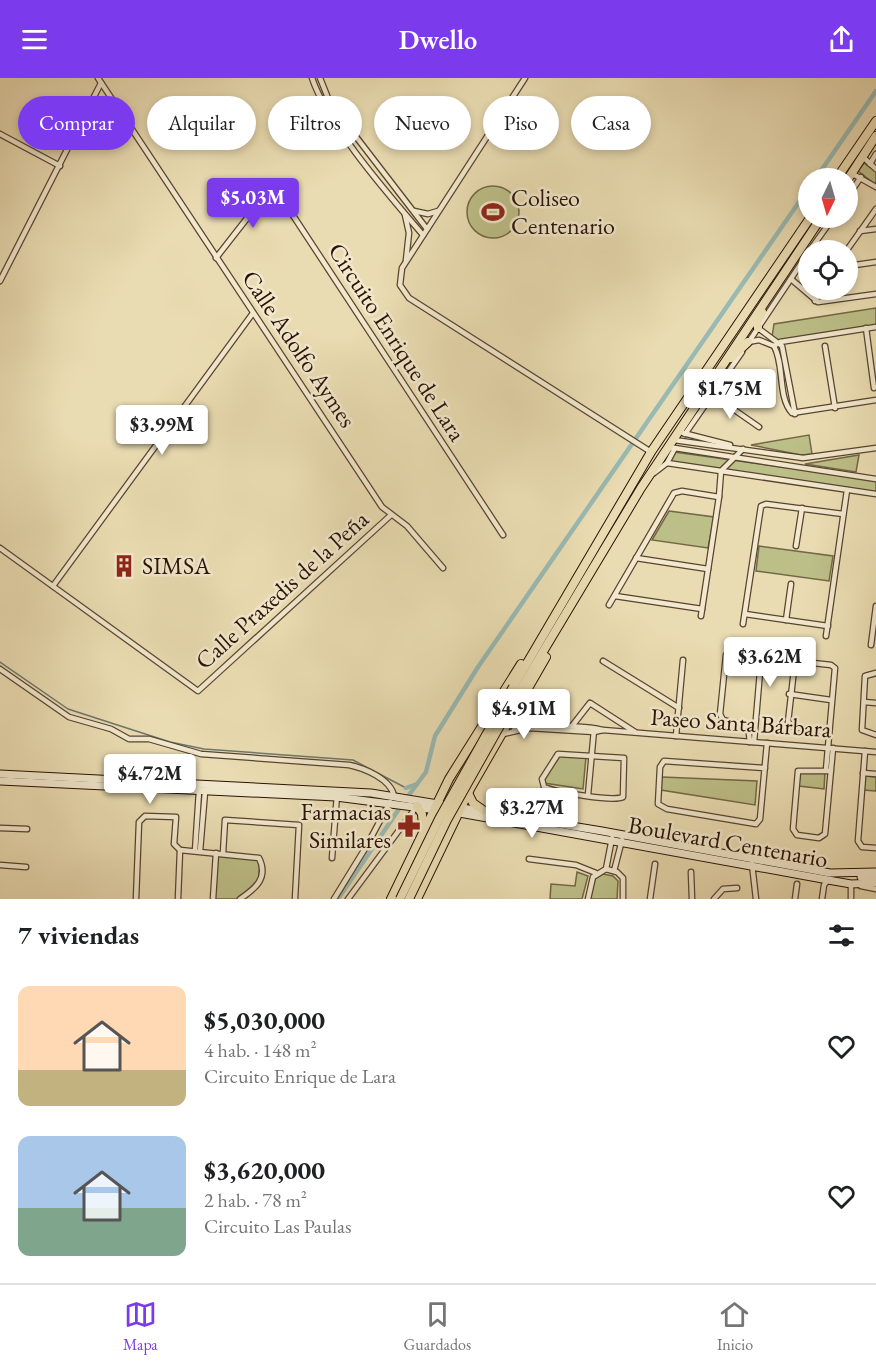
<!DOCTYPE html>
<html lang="es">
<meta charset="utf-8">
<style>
:root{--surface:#fff;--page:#f2f2f2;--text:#202124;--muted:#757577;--line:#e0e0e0;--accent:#7c3aed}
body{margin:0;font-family:"EB Garamond",serif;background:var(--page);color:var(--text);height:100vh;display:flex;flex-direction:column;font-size:22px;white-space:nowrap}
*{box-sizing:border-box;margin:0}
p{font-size:20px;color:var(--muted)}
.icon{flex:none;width:33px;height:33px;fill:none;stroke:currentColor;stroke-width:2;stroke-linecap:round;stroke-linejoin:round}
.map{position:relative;height:821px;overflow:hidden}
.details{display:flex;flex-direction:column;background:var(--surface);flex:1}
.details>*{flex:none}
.banner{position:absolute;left:18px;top:18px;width:840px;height:54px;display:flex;gap:12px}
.needle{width:39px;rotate:185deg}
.buttons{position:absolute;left:798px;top:90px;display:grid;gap:12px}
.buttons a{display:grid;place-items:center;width:60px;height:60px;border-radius:50%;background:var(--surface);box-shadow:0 3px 9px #0003;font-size:30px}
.price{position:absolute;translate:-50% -51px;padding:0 14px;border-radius:6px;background:#fff;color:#222;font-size:20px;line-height:39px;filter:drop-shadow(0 2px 3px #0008)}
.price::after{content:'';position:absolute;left:50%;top:36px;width:18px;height:14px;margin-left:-9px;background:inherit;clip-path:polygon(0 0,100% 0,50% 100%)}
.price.current{background:var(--accent);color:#fff}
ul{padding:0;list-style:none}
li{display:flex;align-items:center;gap:18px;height:150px;padding:0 18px}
li span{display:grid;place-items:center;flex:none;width:168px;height:120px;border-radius:12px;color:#555}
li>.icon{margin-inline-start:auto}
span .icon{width:72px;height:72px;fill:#fffc;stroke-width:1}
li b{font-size:26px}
h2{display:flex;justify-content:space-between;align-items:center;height:72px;padding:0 18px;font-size:26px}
.chip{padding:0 21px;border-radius:27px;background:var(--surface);box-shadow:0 3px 9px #0003;font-size:21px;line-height:54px}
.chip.current{background:var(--accent);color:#fff}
header{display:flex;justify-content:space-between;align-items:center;height:78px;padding:0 18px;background:var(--accent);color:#fff;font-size:27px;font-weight:600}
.tabs{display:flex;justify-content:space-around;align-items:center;height:84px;border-top:2px solid var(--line);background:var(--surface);font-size:16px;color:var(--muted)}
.tabs a{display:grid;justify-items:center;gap:3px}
.tabs .current{color:var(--accent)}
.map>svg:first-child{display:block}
</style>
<header><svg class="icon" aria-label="menu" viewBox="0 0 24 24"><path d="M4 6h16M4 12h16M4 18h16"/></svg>Dwello<svg class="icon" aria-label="share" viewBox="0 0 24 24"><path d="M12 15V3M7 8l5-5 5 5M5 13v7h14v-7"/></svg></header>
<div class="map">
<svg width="876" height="821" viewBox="0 0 876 821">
<rect width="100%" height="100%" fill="#eadcb2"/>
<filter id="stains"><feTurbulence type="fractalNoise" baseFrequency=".00333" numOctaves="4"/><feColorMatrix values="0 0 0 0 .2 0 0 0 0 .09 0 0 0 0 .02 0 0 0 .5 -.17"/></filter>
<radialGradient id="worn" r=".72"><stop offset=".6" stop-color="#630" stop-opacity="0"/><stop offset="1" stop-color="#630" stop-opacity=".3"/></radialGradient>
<g fill="#bdbf88" stroke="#736846" stroke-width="1.5">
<polygon points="864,85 876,94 876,107 858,93"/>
<circle cx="493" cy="134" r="26"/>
<polygon points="876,230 876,248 780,263 772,259 774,246"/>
<polygon points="809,357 812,376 801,377 751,367"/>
<polygon points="674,374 876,402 876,414 670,384"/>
<polygon points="859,377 856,394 805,386"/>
<polygon points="669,433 714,439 708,470 652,462"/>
<polygon points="759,468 833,478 829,503 756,493"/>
<polygon points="560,678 586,679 583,711 544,705 544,701"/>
<polygon points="825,694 824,711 799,708 800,695"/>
<polygon points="865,698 876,699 876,713 863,712"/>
<polygon points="662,699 757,703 755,727 661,712"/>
<polygon points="218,777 256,781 260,785 258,806 237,821 215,821"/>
<polygon points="577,794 588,798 582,821 550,821 551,806 575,808"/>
<polygon points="603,796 613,798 618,803 617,821 590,821 594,801"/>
</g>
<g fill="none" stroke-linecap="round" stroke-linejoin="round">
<polyline stroke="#6c776d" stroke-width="1.5" points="0,584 68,631 170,664 204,671 353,682 406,710"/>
<g stroke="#99bab3" stroke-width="4.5">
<polyline points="816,100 876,13"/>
<polyline points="406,710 417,706 426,694 435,658 478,589 808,111"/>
<polyline points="406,721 417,706"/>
<polyline points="338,821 401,728"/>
</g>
<g stroke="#594430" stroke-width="7">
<g id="street">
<polyline points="98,0 382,429 407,448 443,490"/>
<path d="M312,0C328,48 389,117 423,157"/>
<polyline points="320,0 328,20 337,34 427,151"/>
<polyline points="525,0 402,190 400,207 409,220 651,374"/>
<polyline points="0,56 60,88"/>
<polyline points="863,79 876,91"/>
<polyline points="870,86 876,76"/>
<polyline points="851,95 876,109"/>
<polyline points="848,118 861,99"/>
<polyline points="414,133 428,136 438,133"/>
<polyline points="405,137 409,155 406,182"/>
<polyline points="860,153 876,151"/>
<polyline points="810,172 833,140"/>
<polyline points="847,172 876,131"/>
<polyline points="216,180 273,107 503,457"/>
<polyline points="848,188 876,184"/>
<polyline points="791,201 818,224 876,216"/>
<polyline points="0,203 101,5"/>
<polyline points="815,223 822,212"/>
<polyline points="758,250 782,268 795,336"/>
<polyline points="866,250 874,310"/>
<path d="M748,264L759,262L774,268C785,288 777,318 792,335L876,322"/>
<polyline points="748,265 808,175"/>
<polyline points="774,268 780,264 876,249"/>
<polyline points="825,268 835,330"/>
<polyline points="713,317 759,349"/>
<polyline points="683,355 730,367"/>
<polyline points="685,356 742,274"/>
<polyline points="674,362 803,380 876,370"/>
<polyline points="668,369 876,401"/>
<polyline points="667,385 675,370"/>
<polyline points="654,395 667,385 876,416"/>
<polyline points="796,468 802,430"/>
<polyline points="0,470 198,613 391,437"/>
<polyline points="636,480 708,491"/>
<polyline points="53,508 253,235"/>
<polyline points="615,518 702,531"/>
<polyline points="609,527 674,415 682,413 719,419"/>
<polyline points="745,536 828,548"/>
<polyline points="701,538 719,419 721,393 743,371"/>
<polyline points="786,542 791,506"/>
<polyline points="743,546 761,428 766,426 843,436"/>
<polyline points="826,558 847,412"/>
<polyline points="871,567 876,528"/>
<polyline points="603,583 679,630"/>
<path d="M0,591L69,639L111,651L129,661H149L201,676L349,687C364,690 391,701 394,718"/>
<polyline points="876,595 865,598 862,652 876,657"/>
<polyline points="789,616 831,622"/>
<path d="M522,622C529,659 576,643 602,652"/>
<polyline points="864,624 876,625"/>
<polyline points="572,648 590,625 635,654"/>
<polyline points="514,652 525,632"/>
<polyline points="503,656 529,650 594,654 603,652 876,674"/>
<polyline points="676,658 683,582"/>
<polyline points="750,664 748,648 723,642 720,636 726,577 730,572 756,575 761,582 754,664"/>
<polyline points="865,673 858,763 862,769 876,770"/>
<path d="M558,676L624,680L623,719C613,724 556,714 544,709L542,701Z"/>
<polyline points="765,690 664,683 660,689 658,726 667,731 756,746 760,741 767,665"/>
<polyline points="826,692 835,590 831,587 795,583 788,644 794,649 829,654"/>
<polyline points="831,693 798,693 793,751 797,757 819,760 825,756 833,670"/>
<polyline points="863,695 876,696"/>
<polyline points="588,717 594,652"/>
<polyline points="0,750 27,751"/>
<path d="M180,772L259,780C269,800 255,811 240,821"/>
<polyline points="195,773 199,713"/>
<polyline points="200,773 205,714"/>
<polyline points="223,775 225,742 299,747 295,821"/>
<polyline points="332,780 337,717"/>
<polyline points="529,781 576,787 596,795"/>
<polyline points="752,786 756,821"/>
<polyline points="0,787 26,789"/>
<polyline points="606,791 612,760"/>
<polyline points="614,793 622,762"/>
<polyline points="691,794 692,821"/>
<polyline points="861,808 876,811"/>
<polyline points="136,821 139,744 145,738 176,739 174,766 180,772 178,821"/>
<polyline points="213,821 216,775"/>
<polyline points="334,821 366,769 390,724"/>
<polyline points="348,821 417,728"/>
<polyline points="588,821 593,799 606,791 617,794 623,800 623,821"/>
<polyline points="650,821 655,786"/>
<polyline points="714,821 723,811 737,810"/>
<polyline points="795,821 797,806"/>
<polyline points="822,821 824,807 828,802"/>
<polyline points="851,821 851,806"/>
</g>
</g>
<g stroke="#291204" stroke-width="9">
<g id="secondary">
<polyline points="0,696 371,715 602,753 830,795 876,794"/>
<polyline points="0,703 336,719 437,732"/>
<polyline points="454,734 828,802 851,806 876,805"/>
<polyline points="861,799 876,800"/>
</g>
</g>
<g stroke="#291204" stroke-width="10">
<g id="primary">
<polyline points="837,100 876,43"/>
<polyline points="848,101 876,58"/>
<polyline points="758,250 757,245 762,234"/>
<polyline points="731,280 748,264"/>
<polyline points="513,609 651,374 810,140"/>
<polyline points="520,612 641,410 821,140"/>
<polyline points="468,715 473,725 483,732"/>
<polyline points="417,728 422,736 423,749"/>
<polyline points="391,821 449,701 521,586"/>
<polyline points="417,821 470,711 546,579"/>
</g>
</g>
<use href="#street" stroke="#f1e8cd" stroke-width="4.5"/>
<use href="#secondary" stroke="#f1e8cd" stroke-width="7"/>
<use href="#primary" stroke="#eadcb2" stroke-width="8"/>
<g stroke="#291204" stroke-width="10" stroke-linecap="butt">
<g id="primary-bridge">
<polyline points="400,821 439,741 513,609"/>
<polyline points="409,821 447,742 520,612"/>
</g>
</g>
<use href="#primary-bridge" stroke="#eadcb2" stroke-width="8"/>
</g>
<defs>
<g id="stadium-bare" transform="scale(1.8)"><path d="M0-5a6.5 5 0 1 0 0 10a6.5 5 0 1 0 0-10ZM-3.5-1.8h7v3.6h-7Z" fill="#8f2418" stroke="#f1e8cd" stroke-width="2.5" paint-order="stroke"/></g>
<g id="building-bare" transform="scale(1.8)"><path d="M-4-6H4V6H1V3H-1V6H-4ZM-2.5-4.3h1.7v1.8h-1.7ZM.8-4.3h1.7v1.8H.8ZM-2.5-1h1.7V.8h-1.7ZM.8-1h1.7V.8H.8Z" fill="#8f2418" stroke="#f1e8cd" stroke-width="2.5" paint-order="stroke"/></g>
<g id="pharmacy-bare" transform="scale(1.8)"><path d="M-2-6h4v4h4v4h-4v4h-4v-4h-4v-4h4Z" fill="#8f2418" stroke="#f1e8cd" stroke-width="2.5" paint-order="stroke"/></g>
</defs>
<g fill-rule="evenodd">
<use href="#stadium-bare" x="493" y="134"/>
<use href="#building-bare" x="124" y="488"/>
<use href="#pharmacy-bare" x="409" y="748"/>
</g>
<g text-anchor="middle" stroke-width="5" stroke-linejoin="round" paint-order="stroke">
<g font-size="24" fill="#291204" stroke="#f1e8cd" text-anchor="start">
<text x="511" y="128">Coliseo<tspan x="511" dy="28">Centenario</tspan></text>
<text x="142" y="496">SIMSA</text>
<text x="391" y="742" text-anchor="end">Farmacias<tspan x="391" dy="28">Similares</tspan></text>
</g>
<g font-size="24" fill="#291204" stroke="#f1e8cd">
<text transform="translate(397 264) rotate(57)" y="8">Circuito Enrique de Lara</text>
<text transform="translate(299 271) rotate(56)" y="8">Calle Adolfo Aymes</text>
<text transform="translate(282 512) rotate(-42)" y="8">Calle Praxedis de la Peña</text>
<text transform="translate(741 645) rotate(4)" y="8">Paseo Santa Bárbara</text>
<text transform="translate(728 764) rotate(10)" y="8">Boulevard Centenario</text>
</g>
</g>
<rect width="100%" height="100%" filter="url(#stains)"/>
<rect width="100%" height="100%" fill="url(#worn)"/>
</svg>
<div class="buttons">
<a><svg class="needle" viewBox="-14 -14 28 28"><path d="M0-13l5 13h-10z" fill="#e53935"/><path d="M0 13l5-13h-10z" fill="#757577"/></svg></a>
<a><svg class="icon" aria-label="locate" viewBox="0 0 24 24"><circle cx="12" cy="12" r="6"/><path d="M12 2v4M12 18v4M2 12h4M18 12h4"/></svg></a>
</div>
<b class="price current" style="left:253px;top:151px">$5.03M</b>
<b class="price" style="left:730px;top:342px">$1.75M</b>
<b class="price" style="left:162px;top:378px">$3.99M</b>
<b class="price" style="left:770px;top:610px">$3.62M</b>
<b class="price" style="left:524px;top:662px">$4.91M</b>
<b class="price" style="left:150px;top:727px">$4.72M</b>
<b class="price" style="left:532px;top:761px">$3.27M</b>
<div class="banner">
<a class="chip current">Comprar</a>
<a class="chip">Alquilar</a>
<a class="chip">Filtros</a>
<a class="chip">Nuevo</a>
<a class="chip">Piso</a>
<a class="chip">Casa</a>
</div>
</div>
<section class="details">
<h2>7 viviendas<svg class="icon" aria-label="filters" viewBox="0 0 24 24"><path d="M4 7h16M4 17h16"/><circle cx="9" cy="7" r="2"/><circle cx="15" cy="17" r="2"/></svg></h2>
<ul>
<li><span style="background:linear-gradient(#ffd9b3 70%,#c2b280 0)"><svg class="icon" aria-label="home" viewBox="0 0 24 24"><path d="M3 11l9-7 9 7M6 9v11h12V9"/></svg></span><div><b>$5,030,000</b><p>4 hab. · 148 m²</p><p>Circuito Enrique de Lara</p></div><svg class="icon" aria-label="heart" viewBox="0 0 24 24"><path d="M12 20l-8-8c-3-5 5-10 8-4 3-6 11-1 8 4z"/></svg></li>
<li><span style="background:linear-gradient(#a9c7e8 60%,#7fa58c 0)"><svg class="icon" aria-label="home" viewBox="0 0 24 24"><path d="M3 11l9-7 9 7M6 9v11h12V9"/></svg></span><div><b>$3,620,000</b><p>2 hab. · 78 m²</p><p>Circuito Las Paulas</p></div><svg class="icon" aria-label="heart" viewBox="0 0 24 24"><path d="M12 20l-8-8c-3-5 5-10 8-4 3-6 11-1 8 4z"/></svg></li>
</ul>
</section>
<nav class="tabs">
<a class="current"><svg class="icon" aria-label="map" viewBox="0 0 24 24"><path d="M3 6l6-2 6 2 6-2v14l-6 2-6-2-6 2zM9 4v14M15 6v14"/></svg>Mapa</a>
<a><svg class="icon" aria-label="saved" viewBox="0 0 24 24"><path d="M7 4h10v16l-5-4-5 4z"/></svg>Guardados</a>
<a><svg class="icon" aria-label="home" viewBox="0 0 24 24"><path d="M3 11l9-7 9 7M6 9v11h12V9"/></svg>Inicio</a>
</nav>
